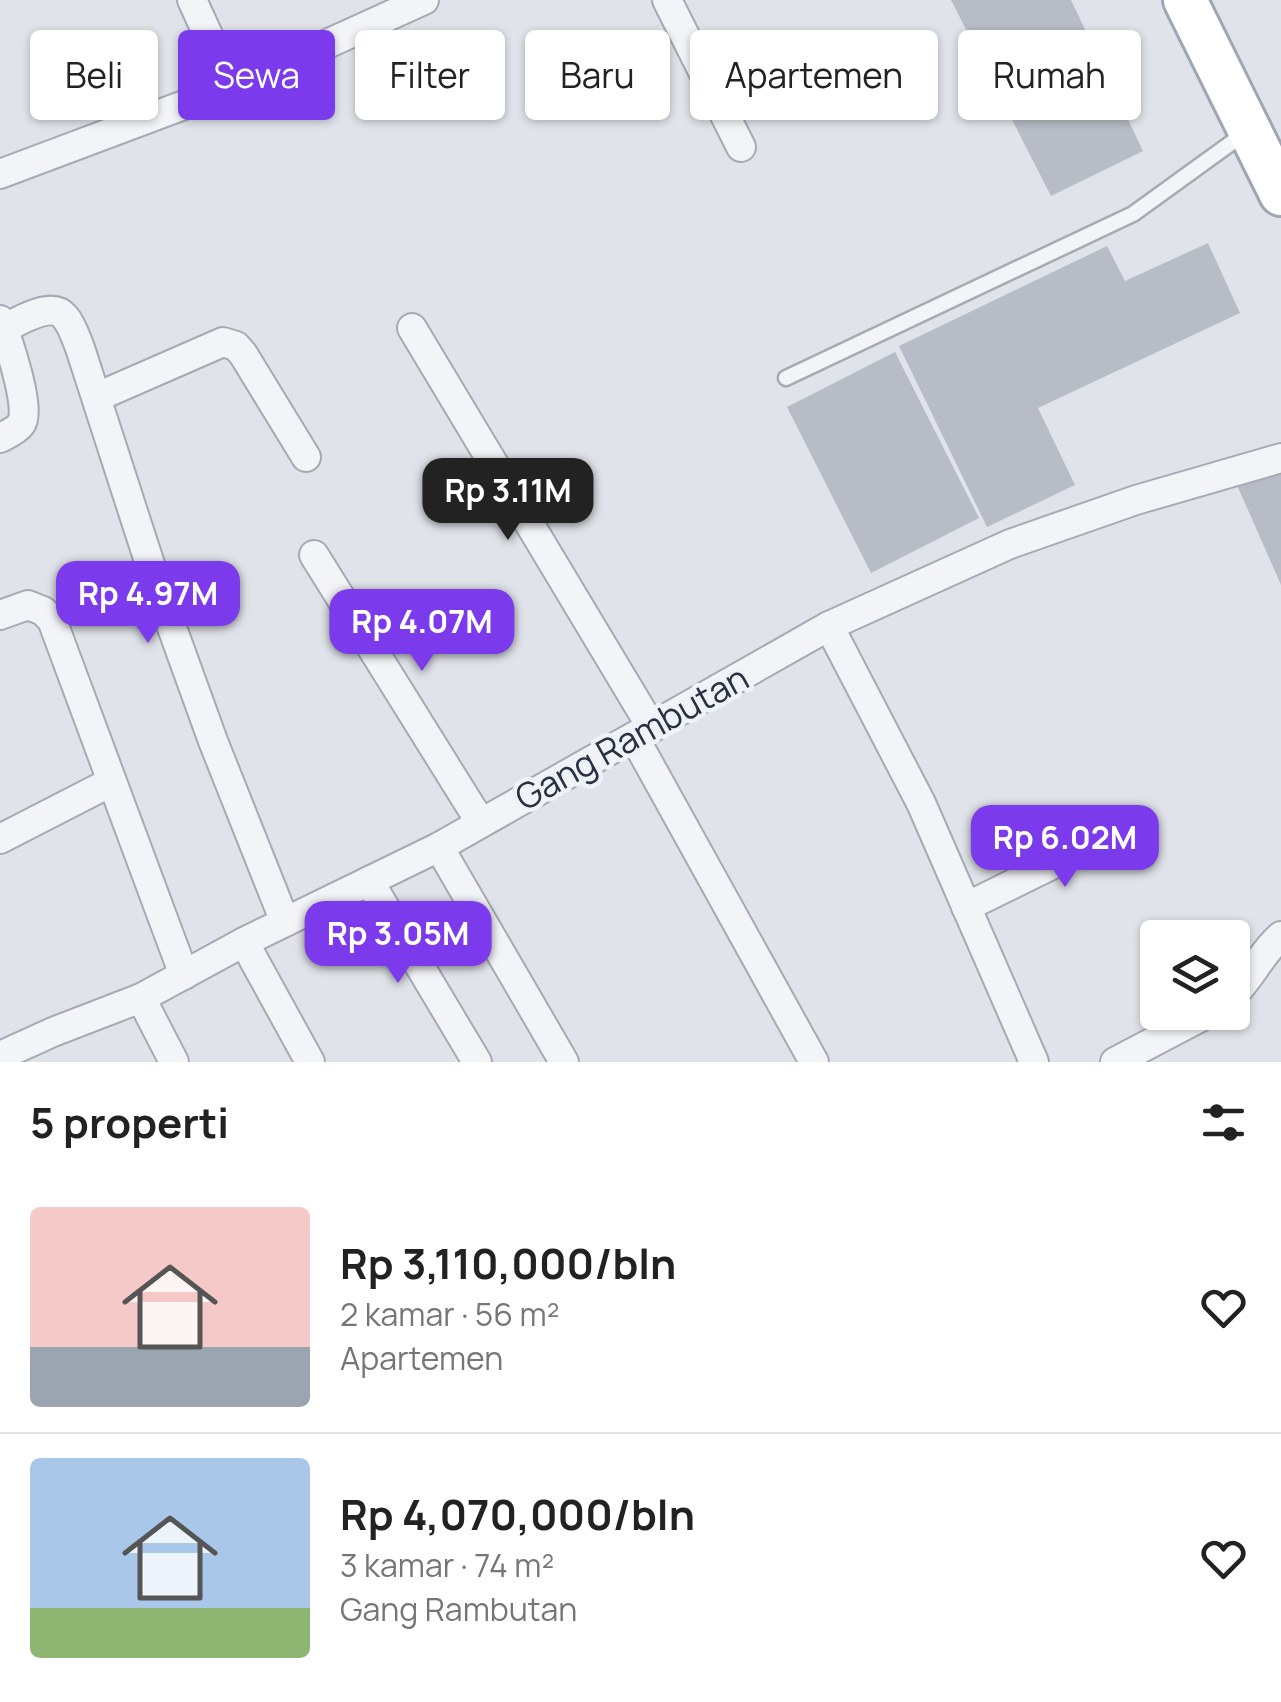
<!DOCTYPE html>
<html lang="id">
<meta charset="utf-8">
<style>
:root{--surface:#fff;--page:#f6f6f6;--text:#222;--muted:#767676;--line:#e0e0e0;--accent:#7c3aed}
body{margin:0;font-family:Manrope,sans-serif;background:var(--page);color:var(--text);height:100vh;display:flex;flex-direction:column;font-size:38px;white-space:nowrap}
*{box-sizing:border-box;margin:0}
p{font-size:32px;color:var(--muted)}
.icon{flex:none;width:55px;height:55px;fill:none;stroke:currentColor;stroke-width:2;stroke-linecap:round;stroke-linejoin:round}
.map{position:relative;height:1062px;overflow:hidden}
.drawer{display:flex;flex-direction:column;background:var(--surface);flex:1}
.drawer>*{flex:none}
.guide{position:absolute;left:30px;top:30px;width:1222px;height:90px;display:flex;gap:20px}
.controls{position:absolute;left:1140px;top:920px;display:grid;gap:20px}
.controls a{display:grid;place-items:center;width:110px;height:110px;border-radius:10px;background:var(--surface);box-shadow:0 2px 8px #0004;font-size:50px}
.price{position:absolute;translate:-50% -85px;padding:0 22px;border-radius:20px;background:var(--accent);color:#fff;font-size:32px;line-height:65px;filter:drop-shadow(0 2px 5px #0008)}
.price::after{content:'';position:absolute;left:50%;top:60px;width:30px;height:22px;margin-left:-15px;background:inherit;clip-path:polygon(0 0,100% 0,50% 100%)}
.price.current{background:#222;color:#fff}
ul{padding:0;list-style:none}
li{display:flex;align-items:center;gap:30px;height:250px;padding:0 30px}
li+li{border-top:2px solid var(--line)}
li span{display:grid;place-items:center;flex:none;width:280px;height:200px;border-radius:10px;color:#555}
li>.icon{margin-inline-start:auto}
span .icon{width:120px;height:120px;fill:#fffc;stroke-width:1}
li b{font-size:42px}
h2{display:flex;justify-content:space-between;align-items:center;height:120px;padding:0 30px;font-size:42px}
.chip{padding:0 35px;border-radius:10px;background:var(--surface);box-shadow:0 2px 8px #0004;font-size:35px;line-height:90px}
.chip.current{background:var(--accent);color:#fff}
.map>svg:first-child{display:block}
</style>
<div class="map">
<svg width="1281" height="1062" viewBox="0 0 1281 1062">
<rect width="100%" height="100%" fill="#e0e3e9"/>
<g fill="#b7bcc6">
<polygon points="951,0 1071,0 1143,151 1051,196"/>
<polygon points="1208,243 1240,313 1038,408 1075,485 987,527 899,346 1107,246 1125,281"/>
<polygon points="895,352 979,518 871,573 787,407"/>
<polygon points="1281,466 1281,585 1237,485"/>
</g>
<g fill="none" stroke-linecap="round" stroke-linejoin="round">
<g stroke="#a5aab3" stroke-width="19">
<polyline id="service" points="786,378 1133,214 1245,133"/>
</g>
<g stroke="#a5aab3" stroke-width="32">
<g id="minor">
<polyline points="192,0 232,87"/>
<polyline points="667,0 741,147"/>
<polyline points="0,174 232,87 424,0"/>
<path d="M0,320C7,337 32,410 21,424C17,430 6,435 0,438"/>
<path d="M4,328C19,322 51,300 65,317C72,325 76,338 80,348L158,589L213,741L285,922"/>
<polyline points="412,328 652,728"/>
<polyline points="97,397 223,342 236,346 243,354 306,457"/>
<polyline points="314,555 481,823"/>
<polyline points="0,615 28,605 43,611 52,620 184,975"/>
<polyline points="829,626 921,803 1034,1062"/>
<polyline points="634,737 814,1062"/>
<polyline points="0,839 111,782"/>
<polyline points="439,847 564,1062"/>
<polyline points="369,881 477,1062"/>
<polyline points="966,907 1139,822"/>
<polyline points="244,942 310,1062"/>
<path d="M1232,996C1252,977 1261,953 1281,936"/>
<polyline points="141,998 174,1062"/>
<polyline points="0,1056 53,1032 141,998 244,942 439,847 829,626 1010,544 1136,500 1281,458"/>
<polyline points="1115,1062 1210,1012"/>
</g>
</g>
<g stroke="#9fa7b5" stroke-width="48">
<polyline id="primary" points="1185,0 1281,194"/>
</g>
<use href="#service" stroke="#f3f4f7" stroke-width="14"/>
<use href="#minor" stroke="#f3f4f7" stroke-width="28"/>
<use href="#primary" stroke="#fff" stroke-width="42"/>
</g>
<g text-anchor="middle" stroke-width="9" stroke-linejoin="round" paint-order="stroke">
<g font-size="35" fill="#283041" stroke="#eff2f7">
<text transform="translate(632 738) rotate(-29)" y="12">Gang Rambutan</text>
</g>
</g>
</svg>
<div class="controls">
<a><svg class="icon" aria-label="layers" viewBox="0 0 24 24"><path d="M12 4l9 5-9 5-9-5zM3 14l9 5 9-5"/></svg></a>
</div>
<b class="price current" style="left:508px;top:543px">Rp 3.11M</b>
<b class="price" style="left:148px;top:646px">Rp 4.97M</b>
<b class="price" style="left:422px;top:674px">Rp 4.07M</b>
<b class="price" style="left:1065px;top:890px">Rp 6.02M</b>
<b class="price" style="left:398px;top:986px">Rp 3.05M</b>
<div class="guide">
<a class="chip">Beli</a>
<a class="chip current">Sewa</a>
<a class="chip">Filter</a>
<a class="chip">Baru</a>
<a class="chip">Apartemen</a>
<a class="chip">Rumah</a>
</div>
</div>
<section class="drawer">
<h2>5 properti<svg class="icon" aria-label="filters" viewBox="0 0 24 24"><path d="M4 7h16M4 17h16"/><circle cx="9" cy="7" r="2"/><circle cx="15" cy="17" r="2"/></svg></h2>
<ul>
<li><span style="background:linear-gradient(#f6c9c9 70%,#9aa5b1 0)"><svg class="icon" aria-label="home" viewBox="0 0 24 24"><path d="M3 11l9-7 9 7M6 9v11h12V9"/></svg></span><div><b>Rp 3,110,000/bln</b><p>2 kamar · 56 m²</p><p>Apartemen</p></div><svg class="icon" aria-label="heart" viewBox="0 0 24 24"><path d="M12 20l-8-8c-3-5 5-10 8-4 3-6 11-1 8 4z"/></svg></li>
<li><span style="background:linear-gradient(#a9c7e8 75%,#8fb573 0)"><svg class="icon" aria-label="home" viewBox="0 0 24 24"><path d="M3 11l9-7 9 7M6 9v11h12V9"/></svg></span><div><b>Rp 4,070,000/bln</b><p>3 kamar · 74 m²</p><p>Gang Rambutan</p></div><svg class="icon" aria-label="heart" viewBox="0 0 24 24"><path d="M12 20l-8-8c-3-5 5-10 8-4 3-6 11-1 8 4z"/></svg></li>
</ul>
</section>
